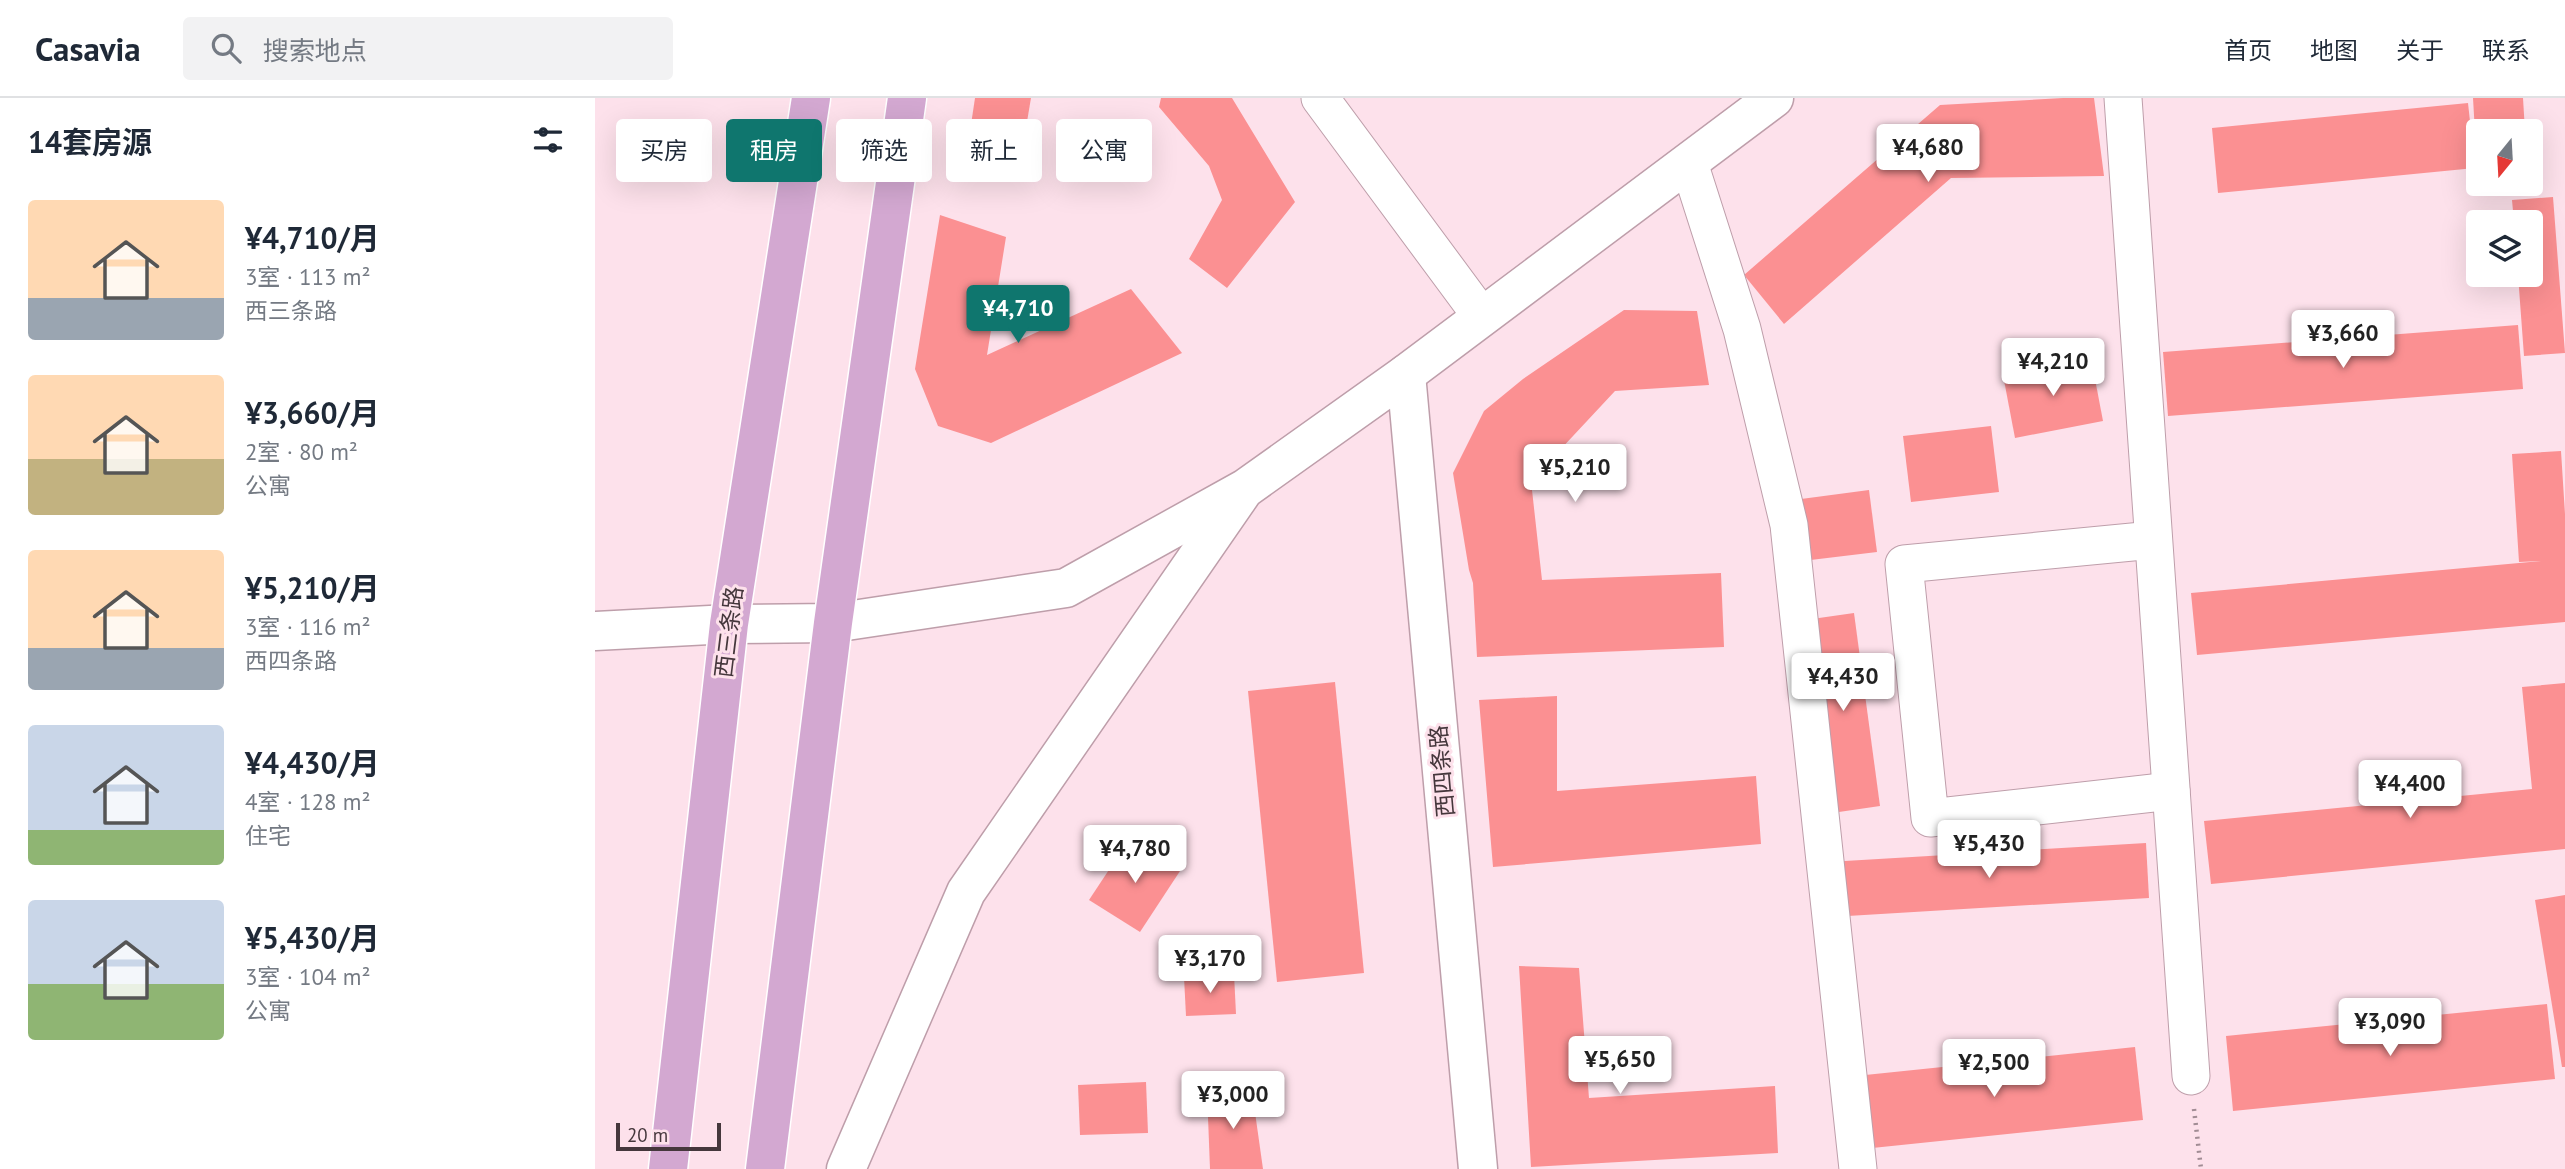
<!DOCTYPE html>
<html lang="zh">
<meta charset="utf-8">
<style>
:root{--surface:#fff;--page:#f2f2f3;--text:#1f2937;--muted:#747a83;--line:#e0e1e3;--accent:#0f766e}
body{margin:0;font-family:"PT Sans","Noto Sans SC",sans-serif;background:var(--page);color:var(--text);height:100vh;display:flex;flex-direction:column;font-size:26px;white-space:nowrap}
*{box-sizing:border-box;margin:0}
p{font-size:23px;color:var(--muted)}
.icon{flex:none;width:38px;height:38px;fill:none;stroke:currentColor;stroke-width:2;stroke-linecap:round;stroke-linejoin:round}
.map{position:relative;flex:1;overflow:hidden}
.panel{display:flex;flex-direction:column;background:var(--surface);width:595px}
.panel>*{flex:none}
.guide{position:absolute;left:21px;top:21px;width:665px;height:63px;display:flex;gap:14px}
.needle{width:46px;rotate:198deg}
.buttons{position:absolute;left:1871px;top:21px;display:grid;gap:14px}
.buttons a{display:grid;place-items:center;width:77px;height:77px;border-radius:7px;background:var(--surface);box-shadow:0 7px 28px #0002;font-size:35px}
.scale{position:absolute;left:21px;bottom:18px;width:105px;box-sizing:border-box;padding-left:7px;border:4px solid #45373c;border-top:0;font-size:19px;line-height:24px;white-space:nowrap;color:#45373c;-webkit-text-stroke:5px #fde1eb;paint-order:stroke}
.price{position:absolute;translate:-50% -60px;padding:0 16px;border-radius:7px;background:#fff;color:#222;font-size:23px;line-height:46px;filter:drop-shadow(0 2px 4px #0008)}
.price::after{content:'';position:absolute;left:50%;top:42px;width:21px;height:16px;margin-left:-10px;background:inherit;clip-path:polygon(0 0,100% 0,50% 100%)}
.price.selected{background:var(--accent);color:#fff}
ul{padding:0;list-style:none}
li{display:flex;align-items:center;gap:21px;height:175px;padding:0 28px}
li span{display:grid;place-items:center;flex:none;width:196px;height:140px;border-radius:7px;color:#555}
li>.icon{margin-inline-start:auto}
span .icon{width:84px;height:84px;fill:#fffc;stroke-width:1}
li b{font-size:30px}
h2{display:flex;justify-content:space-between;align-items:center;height:84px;padding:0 28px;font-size:30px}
.pill{padding:0 24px;border-radius:7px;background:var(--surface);box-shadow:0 7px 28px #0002;font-size:24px;line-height:63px}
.pill.selected{background:var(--accent);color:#fff}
header{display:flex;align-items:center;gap:42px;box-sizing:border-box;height:98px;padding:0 35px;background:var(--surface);border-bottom:2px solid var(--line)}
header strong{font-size:33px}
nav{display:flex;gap:38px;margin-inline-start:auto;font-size:24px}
.search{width:490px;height:63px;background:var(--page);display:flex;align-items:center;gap:18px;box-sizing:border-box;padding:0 24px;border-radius:7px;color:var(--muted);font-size:26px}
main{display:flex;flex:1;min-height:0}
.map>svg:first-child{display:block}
</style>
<header>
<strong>Casavia</strong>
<div class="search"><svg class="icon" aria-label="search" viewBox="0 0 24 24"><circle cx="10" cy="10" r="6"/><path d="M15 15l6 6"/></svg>搜索地点</div>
<nav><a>首页</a><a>地图</a><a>关于</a><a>联系</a></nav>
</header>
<main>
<section class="panel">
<h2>14套房源<svg class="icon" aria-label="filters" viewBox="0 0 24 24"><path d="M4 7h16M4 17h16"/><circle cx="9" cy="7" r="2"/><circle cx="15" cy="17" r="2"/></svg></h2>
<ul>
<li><span style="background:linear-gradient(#ffd9b3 70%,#9aa5b1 0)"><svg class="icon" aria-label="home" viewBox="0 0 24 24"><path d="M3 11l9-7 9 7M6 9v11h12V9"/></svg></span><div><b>¥4,710/月</b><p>3室 · 113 m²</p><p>西三条路</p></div></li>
<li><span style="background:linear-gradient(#ffd9b3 60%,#c2b280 0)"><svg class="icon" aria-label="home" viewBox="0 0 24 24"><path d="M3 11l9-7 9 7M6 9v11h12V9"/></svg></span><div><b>¥3,660/月</b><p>2室 · 80 m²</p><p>公寓</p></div></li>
<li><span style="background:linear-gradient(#ffd9b3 70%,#9aa5b1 0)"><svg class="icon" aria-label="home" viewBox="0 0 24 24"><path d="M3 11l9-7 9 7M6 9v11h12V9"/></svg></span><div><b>¥5,210/月</b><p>3室 · 116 m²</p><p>西四条路</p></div></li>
<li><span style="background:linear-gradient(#c9d6e8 75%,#8fb573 0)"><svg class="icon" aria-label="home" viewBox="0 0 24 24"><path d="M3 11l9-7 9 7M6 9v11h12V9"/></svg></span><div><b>¥4,430/月</b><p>4室 · 128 m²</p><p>住宅</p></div></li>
<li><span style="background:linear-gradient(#c9d6e8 60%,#8fb573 0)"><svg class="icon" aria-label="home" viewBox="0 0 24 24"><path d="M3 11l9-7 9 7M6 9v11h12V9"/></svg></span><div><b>¥5,430/月</b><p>3室 · 104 m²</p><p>公寓</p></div></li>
</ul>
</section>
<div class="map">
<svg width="1970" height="1071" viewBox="0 0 1970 1071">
<rect width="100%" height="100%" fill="#fde1eb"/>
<g fill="#fb9092">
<polygon points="380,0 436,0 425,65 371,60"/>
<polygon points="566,0 637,0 700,104 632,190 594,161 627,102 614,68 564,9"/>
<polygon points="1468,0 1499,0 1509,78 1356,80 1189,226 1149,177 1345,7"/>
<polygon points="1878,0 1928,0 1930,33 1883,33 1883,52 1881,52"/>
<polygon points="1873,5 1880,70 1623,95 1617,30"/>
<polygon points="1958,99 1970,255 1929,258 1923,177 1936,177 1936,124 1919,124 1917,102"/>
<polygon points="345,117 411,139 392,257 536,191 587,255 396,345 343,328 320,271"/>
<polygon points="1029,212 1102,213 1114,287 1020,293 936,383 947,482 1126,475 1129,549 882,559 878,485 874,472 858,375 889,313 928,281"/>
<polygon points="1923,227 1928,291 1573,318 1568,254"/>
<polygon points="1496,260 1508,323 1420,340 1408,277"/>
<polygon points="1396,328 1404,394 1316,404 1308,338"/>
<polygon points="1966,353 1970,416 1970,524 1602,557 1596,495 1946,463 1924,464 1917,356"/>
<polygon points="1274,392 1282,454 1199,464 1191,403"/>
<polygon points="1259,515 1285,708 1237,715 1210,522"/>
<polygon points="740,584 769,875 682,884 653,593"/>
<polygon points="1970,585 1970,751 1616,786 1609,723 1937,691 1927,589"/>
<polygon points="962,598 962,693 1161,678 1166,746 898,769 884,602"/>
<polygon points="535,740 585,773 545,834 494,802"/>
<polygon points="1551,745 1554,800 1236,819 1233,764"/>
<polygon points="1970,797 1970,969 1967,969 1940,802"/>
<polygon points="924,868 984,870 994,1000 1180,988 1183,1055 936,1069"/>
<polygon points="639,876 641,916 591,918 589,879"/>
<polygon points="1952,906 1960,981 1638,1013 1631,938"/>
<polygon points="1540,949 1548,1022 1258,1052 1251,979"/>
<polygon points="551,984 553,1035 485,1037 483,987"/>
<polygon points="612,993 657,993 668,1071 615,1071"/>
</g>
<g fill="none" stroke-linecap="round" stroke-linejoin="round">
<g stroke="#be9eaa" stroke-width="39">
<g id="street">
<polyline points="725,0 887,219"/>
<polyline points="1528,0 1596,978"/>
<polyline points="1094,65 1147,231 1194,427 1263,1071"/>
<polyline points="1558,442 1309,466 1335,720 1576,693"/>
</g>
</g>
<g stroke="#be9eaa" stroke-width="41">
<g id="secondary">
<polyline points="811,276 883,1071"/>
<polyline points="0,533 134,526 238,525 471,490 651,390 811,276 1179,0"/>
<polyline points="251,1071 371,794 646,396"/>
</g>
</g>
<g stroke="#fff" stroke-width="41">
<g id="primary">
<polyline points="73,1071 134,526 216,0"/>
<polyline points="170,1071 238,525 312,0"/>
</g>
</g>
<polyline stroke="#a18c94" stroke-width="4.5" stroke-dasharray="2 5" stroke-linecap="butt" points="1599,1011 1606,1071"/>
<use href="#street" stroke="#fff" stroke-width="37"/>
<use href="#secondary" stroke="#fff" stroke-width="38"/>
<use href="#primary" stroke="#d3a8d1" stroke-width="38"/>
</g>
<g text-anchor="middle" stroke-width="6" stroke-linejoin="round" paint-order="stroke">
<g font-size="23" fill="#45373c" stroke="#fde1eb">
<text transform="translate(134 534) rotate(-83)" y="8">西三条路</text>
<text transform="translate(847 673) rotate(-95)" y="8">西四条路</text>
</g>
</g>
</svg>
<div class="buttons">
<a><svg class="needle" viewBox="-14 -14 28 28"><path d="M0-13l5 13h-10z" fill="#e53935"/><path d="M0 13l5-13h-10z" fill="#747a83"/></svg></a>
<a><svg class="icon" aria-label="layers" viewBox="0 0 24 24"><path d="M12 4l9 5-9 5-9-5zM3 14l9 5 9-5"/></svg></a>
</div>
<div class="scale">20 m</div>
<b class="price" style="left:1333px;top:86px">¥4,680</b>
<b class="price selected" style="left:423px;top:247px">¥4,710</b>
<b class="price" style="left:1748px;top:272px">¥3,660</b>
<b class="price" style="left:1458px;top:300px">¥4,210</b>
<b class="price" style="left:980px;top:406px">¥5,210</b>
<b class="price" style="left:1248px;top:615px">¥4,430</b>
<b class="price" style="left:1815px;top:722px">¥4,400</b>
<b class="price" style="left:1394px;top:782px">¥5,430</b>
<b class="price" style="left:540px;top:787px">¥4,780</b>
<b class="price" style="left:615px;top:897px">¥3,170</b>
<b class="price" style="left:1795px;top:960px">¥3,090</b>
<b class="price" style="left:1025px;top:998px">¥5,650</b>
<b class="price" style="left:1399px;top:1001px">¥2,500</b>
<b class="price" style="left:638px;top:1033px">¥3,000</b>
<div class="guide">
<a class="pill">买房</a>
<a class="pill selected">租房</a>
<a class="pill">筛选</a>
<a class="pill">新上</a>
<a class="pill">公寓</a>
</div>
</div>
</main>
